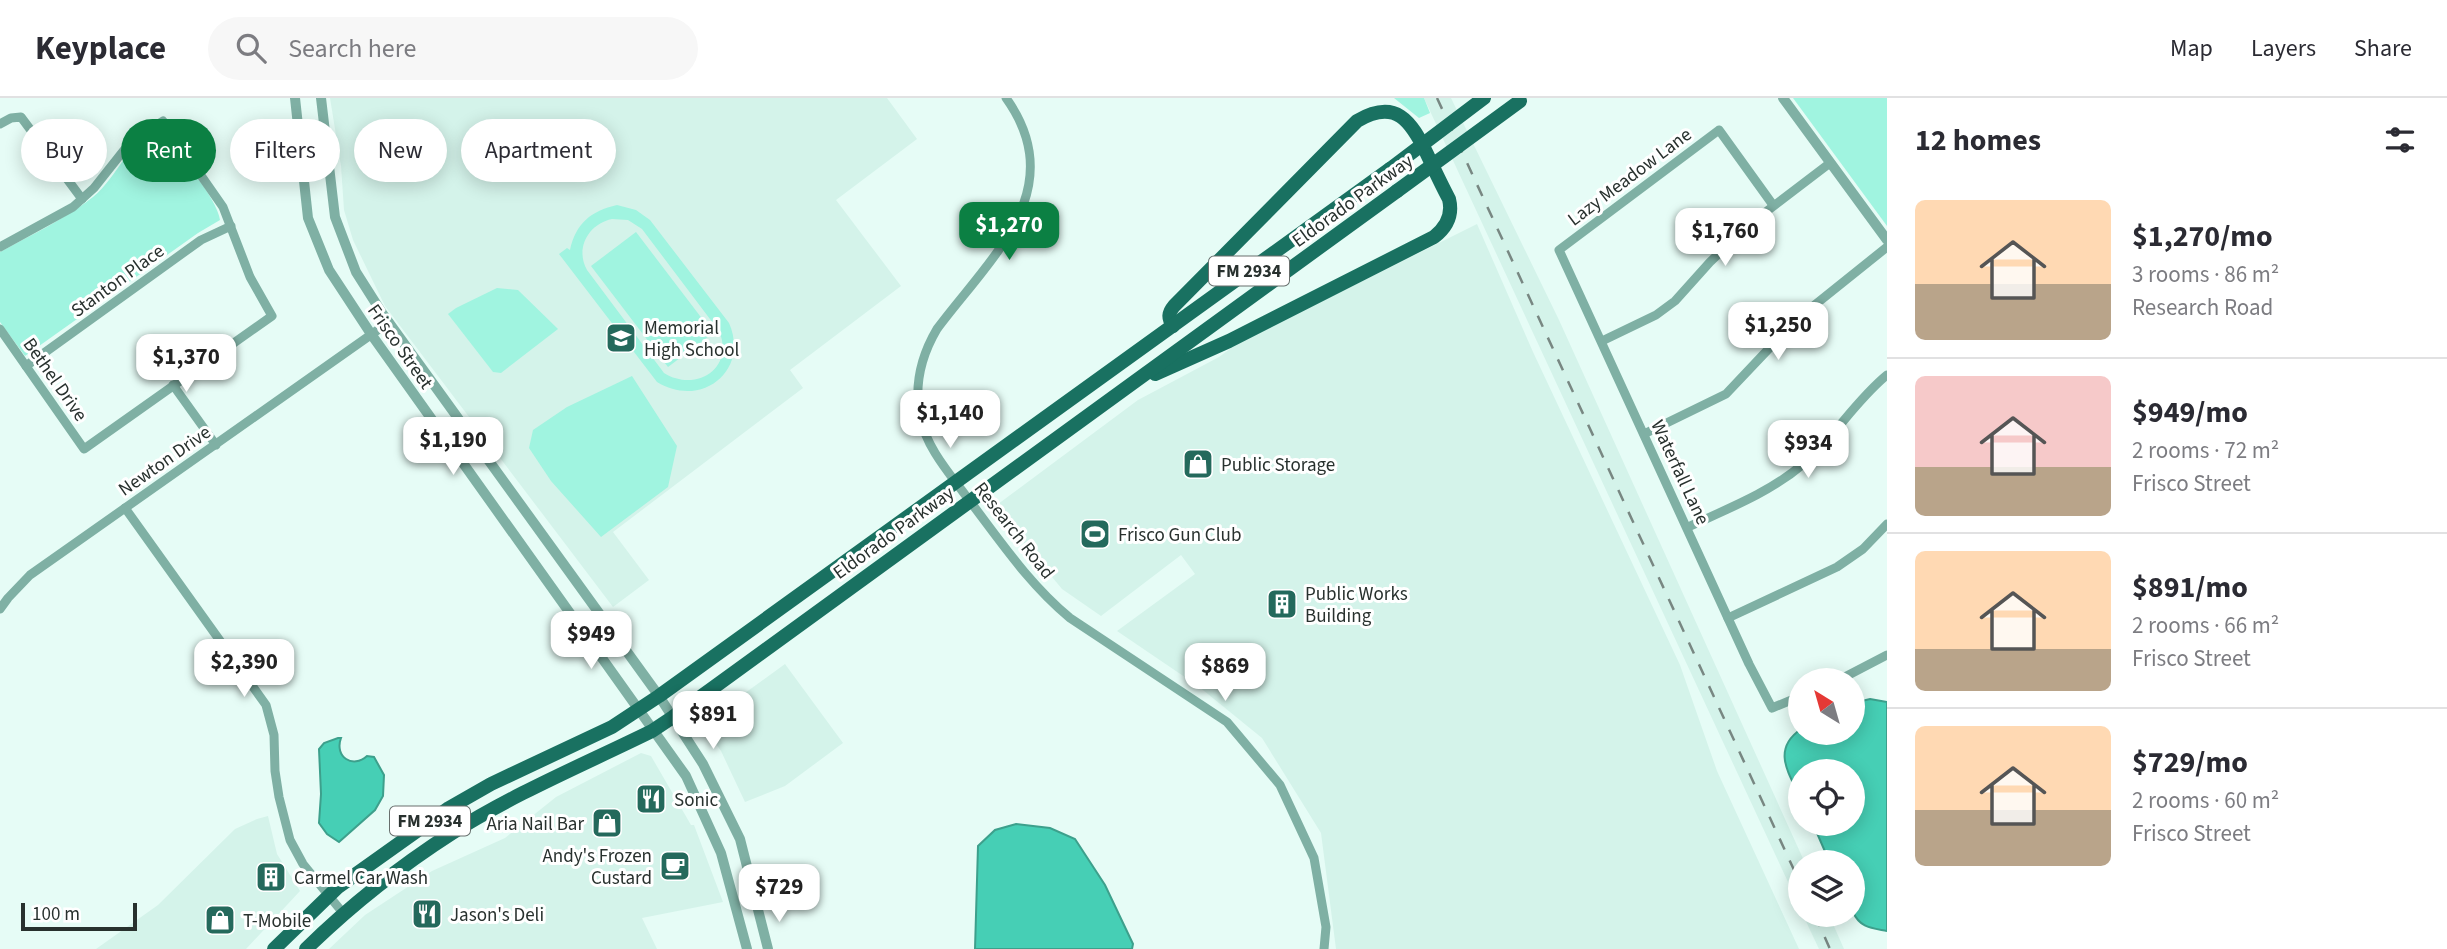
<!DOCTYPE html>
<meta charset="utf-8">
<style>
:root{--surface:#fff;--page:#f7f7f7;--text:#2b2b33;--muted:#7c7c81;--line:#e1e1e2;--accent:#0b8043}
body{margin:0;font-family:"Source Sans 3",sans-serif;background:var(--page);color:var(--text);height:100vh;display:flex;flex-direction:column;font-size:26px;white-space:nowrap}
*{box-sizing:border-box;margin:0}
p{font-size:23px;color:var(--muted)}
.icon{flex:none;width:38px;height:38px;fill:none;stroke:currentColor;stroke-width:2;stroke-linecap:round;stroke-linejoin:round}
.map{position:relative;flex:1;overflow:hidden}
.panel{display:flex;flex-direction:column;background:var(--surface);width:560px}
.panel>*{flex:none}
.banner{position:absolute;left:21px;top:21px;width:665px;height:63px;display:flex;gap:14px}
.needle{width:46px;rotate:323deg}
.controls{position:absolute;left:1788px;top:570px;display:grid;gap:14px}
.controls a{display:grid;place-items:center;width:77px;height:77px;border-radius:50%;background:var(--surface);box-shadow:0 4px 18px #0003;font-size:35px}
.scale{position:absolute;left:21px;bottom:18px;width:116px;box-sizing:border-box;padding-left:7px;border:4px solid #28312e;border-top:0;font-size:19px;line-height:24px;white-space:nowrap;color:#28312e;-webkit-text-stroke:5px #fff;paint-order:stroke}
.price{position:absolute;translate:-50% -60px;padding:0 16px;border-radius:14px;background:#fff;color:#222;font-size:23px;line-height:46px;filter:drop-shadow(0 2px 4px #0008)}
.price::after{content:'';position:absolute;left:50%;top:42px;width:21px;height:16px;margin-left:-10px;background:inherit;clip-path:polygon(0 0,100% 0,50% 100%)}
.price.current{background:var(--accent);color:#fff}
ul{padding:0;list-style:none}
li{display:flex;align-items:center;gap:21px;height:175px;padding:0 28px}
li+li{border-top:2px solid var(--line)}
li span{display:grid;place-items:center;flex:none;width:196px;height:140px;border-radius:10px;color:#555}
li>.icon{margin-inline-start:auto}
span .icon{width:84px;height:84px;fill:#fffc;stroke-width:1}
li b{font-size:30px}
h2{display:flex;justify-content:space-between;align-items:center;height:84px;padding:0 28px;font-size:30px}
.pill{padding:0 24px;border-radius:32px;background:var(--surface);box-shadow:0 4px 18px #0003;font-size:24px;line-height:63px}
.pill.current{background:var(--accent);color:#fff}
header{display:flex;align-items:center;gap:42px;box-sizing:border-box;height:98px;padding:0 35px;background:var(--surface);border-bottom:2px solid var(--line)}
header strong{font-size:33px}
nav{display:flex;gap:38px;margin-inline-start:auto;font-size:24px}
.search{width:490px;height:63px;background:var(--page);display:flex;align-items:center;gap:18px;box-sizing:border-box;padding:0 24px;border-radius:38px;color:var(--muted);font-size:26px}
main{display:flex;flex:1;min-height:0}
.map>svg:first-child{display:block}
</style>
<header>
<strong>Keyplace</strong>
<div class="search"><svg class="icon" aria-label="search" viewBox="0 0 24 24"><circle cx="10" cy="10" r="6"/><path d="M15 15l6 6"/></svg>Search here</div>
<nav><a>Map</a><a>Layers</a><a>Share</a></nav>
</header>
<main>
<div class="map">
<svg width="1887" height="851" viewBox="0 0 1887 851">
<rect width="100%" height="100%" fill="#e6fcf6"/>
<g fill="#d4f3ea">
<polygon points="330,0 887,0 917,41 836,102 901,188 790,272 803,290 613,434 649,482 613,509 385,208 353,142 344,112 341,68"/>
<polygon points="1424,0 1451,0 1559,222 1805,765 1801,765 1801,812"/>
<polygon points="1477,126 1533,254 1680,567 1717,673 1799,851 1336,851 1321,735 1262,640 1198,588 1117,533 1195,476 1181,457 1101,518 1062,491 994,409 1138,302 1219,259 1238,245"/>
<polygon points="785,566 843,645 785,688 745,704 721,653 702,626"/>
<polygon points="641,655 651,658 691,727 694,727 723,804 642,820 657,851 329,851 365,817 432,773 505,740 556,699"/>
<polygon points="268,718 277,756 300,793 246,851 96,851 158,807 235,731 257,721"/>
<polygon points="1803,817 1829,817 1844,851 1819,851"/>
</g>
<g fill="#a0f4e0" fill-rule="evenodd">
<polygon points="1394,0 1424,0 1430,15 1419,20"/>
<polygon points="1793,0 1887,0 1887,128"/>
<path d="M161,31C175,51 218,101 220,122L198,135L25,258L0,224V154C31,137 65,121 93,99C119,78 127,42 161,31Z"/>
<path d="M617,107L636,112L650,122L729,225C750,273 701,311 657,284L559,156L567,150L570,152C576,125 591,113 617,107ZM612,121L628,122L642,131L719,233C735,270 696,295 664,275L587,172C575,151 588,126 612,121Z"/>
<polygon points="636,134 713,235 668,269 591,168"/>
<polygon points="497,190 518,192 558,231 501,275 493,274 448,216 456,210"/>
<polygon points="632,278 677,348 668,389 601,439 551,383 529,350 533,332 567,309"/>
</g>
<g fill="#46cfb5" stroke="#3da08c" stroke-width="2">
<path d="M1870,601L1887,604V833C1872,830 1860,830 1853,814V765H1830L1813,726H1853V674H1801V701C1789,675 1771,652 1801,631V635H1853V605Z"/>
<path d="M338,640H341C334,659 353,671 367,658L374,659L384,677L383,698L375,712L339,744L327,736L319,725L321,696L319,651L324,645Z"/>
<polygon points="1016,726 1050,730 1075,741 1105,787 1133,846 1132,851 975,851 978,748 995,732"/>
</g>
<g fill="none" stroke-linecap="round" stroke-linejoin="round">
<g stroke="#7fb0a4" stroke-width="9">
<path d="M1006,0C1072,92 989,161 937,231C921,258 914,288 920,319C927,351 950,376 969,402C1001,444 1029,486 1070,520L1227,624L1280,687L1314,760L1326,829L1324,851"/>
<polyline points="0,26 11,20 21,19 82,101"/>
<polyline points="1773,107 1719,32 1559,152 1749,566 1772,610 1801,598"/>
<polyline points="0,149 73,109 94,90 132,42 163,23 223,109 250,179 272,218 84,351 0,231"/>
<polyline points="1602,243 1656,217 1675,203 1710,164 1750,126 1830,65"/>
<polyline points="26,268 201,142 231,128"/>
<polyline points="173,287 216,347"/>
<polyline points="1644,336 1726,296 1796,222 1887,149"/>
<polyline points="125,410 266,607 274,637 275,673 279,699 290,742 303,766 343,815"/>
<path d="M1688,429C1727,411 1769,395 1802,367C1834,340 1855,303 1887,277"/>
<polyline points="0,511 8,500 30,477 389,224"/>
<polyline points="1728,520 1837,469 1863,451 1887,426"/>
<polyline points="1837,583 1887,557"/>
</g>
<g stroke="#7fb0a4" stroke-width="10">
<polyline points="295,0 308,120 329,172 371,236 686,678 721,755 747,851"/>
<polyline points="321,0 335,119 356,174 382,215 659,598 703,666 740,741 768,851"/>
<polyline points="1783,0 1887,142"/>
</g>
<g stroke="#197161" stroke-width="14">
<path d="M1155,276L1229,243L1434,139C1447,129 1453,117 1449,101C1441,86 1434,71 1427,56C1411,23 1396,0 1357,23L1174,208C1168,215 1168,220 1173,228"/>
<polyline points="274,851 338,789 449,710 491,686 612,629 659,598 1390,71"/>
<path d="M306,851C351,807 399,769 452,735C515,695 585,666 652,633L673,619L1397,93"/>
</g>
<g stroke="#788782" stroke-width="2.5" stroke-dasharray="12 12" stroke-linecap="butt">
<polyline points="1437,0 1801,787"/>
<polyline points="1815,817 1830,851"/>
</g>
<g stroke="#197161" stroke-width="14">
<polyline points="1390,71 1484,0"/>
<polyline points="1397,93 1520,3"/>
</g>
</g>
<defs>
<g id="school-square" transform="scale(1.575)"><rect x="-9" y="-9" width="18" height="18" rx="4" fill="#24695c" stroke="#fff"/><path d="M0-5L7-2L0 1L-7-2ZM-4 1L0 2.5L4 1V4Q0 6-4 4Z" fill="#fff"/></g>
<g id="shop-square" transform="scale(1.575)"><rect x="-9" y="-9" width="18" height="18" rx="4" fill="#24695c" stroke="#fff"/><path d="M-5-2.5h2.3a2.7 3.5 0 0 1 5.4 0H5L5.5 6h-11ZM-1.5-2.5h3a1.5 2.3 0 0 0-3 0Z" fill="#fff"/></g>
<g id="stadium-square" transform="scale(1.575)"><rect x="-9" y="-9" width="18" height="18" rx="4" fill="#24695c" stroke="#fff"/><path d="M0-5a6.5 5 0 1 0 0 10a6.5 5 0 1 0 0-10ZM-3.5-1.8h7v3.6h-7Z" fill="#fff"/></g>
<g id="building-square" transform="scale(1.575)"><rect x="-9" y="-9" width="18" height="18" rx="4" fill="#24695c" stroke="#fff"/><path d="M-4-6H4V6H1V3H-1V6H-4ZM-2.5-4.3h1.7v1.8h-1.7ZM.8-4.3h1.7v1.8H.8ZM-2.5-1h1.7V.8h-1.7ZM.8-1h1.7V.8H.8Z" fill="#fff"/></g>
<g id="restaurant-square" transform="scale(1.575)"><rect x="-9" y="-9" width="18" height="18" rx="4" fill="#24695c" stroke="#fff"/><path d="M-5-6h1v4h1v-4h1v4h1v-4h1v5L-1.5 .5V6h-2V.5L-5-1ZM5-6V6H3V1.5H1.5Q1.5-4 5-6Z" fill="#fff"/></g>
<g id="cafe-square" transform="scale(1.575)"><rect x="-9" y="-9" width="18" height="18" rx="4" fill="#24695c" stroke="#fff"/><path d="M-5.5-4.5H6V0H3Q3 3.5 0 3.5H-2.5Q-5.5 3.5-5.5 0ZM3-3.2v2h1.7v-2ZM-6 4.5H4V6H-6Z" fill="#fff"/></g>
</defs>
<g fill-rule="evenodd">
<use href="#school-square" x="621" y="240"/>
<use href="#shop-square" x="1198" y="366"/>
<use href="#stadium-square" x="1095" y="436"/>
<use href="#building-square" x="1282" y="506"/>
<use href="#restaurant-square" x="651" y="701"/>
<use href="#shop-square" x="607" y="725"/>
<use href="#cafe-square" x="675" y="768"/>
<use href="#building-square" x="271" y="779"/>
<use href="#restaurant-square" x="427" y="816"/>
<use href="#shop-square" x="220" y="822"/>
</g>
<g text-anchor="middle" stroke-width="6" stroke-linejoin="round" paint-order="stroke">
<g fill="#fff" stroke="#686f6d" stroke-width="2">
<rect x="1209" y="158.5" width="80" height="29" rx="5"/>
<rect x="390" y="708.5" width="80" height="29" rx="5"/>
</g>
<g font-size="18" font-weight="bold" fill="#28312e">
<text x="1249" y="179">FM 2934</text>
<text x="430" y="729">FM 2934</text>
</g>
<g font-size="19" fill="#28312e" stroke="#fff">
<text transform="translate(1629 78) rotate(-37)" y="7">Lazy Meadow Lane</text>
<text transform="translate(1352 102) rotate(-36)" y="7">Eldorado Parkway</text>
<text transform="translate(117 182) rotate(-36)" y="7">Stanton Place</text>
<text transform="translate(401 248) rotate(55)" y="7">Frisco Street</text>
<text transform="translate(56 281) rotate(55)" y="7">Bethel Drive</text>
<text transform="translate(164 362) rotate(-35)" y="7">Newton Drive</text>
<text transform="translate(1681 374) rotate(65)" y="7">Waterfall Lane</text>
<text transform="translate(1015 432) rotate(52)" y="7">Research Road</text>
<text transform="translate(893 434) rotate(-36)" y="7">Eldorado Parkway</text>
</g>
<g font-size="19" fill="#28312e" stroke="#fff" text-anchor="start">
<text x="644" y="236">Memorial<tspan x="644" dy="22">High School</tspan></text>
<text x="1221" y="373">Public Storage</text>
<text x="1118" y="443">Frisco Gun Club</text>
<text x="1305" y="502">Public Works<tspan x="1305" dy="22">Building</tspan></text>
<text x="674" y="708">Sonic</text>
<text x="584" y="732" text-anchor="end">Aria Nail Bar</text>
<text x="652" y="764" text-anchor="end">Andy's Frozen<tspan x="652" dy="22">Custard</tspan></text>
<text x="294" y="786">Carmel Car Wash</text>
<text x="450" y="823">Jason's Deli</text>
<text x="243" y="829">T-Mobile</text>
</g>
</g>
</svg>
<div class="controls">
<a><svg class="needle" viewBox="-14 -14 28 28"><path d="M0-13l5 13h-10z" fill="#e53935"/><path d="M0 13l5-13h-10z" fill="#7c7c81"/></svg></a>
<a><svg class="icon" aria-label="locate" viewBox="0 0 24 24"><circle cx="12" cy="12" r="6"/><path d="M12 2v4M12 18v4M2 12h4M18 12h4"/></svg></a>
<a><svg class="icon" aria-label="layers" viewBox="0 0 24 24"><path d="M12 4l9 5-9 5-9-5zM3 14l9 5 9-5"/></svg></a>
</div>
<div class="scale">100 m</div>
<b class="price current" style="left:1009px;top:164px">$1,270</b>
<b class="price" style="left:1725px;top:170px">$1,760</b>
<b class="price" style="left:1778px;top:264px">$1,250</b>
<b class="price" style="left:186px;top:296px">$1,370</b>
<b class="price" style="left:950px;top:352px">$1,140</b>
<b class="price" style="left:453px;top:379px">$1,190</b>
<b class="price" style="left:1808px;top:382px">$934</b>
<b class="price" style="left:591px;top:573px">$949</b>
<b class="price" style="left:244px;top:601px">$2,390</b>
<b class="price" style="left:1225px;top:605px">$869</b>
<b class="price" style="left:713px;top:653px">$891</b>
<b class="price" style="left:779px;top:826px">$729</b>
<div class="banner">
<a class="pill">Buy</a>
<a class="pill current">Rent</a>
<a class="pill">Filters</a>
<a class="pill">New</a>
<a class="pill">Apartment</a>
</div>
</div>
<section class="panel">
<h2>12 homes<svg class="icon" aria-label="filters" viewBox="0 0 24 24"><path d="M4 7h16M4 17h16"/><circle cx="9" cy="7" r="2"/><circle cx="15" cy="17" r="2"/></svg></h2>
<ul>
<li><span style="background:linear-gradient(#ffd9b3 60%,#b9a48a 0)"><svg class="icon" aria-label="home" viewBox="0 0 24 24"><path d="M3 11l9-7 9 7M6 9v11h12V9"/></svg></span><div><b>$1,270/mo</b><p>3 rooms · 86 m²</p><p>Research Road</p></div></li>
<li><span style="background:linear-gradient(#f6c9c9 65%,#b9a48a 0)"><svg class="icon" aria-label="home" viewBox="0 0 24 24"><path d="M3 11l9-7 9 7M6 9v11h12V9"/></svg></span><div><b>$949/mo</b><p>2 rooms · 72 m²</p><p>Frisco Street</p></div></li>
<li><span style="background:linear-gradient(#ffd9b3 70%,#b9a48a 0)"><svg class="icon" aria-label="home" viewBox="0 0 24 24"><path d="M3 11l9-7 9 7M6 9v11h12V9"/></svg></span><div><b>$891/mo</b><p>2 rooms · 66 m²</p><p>Frisco Street</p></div></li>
<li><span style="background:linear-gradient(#ffd9b3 60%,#b9a48a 0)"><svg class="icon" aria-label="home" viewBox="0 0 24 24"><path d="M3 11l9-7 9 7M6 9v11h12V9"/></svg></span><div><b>$729/mo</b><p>2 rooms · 60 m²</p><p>Frisco Street</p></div></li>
</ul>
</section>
</main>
